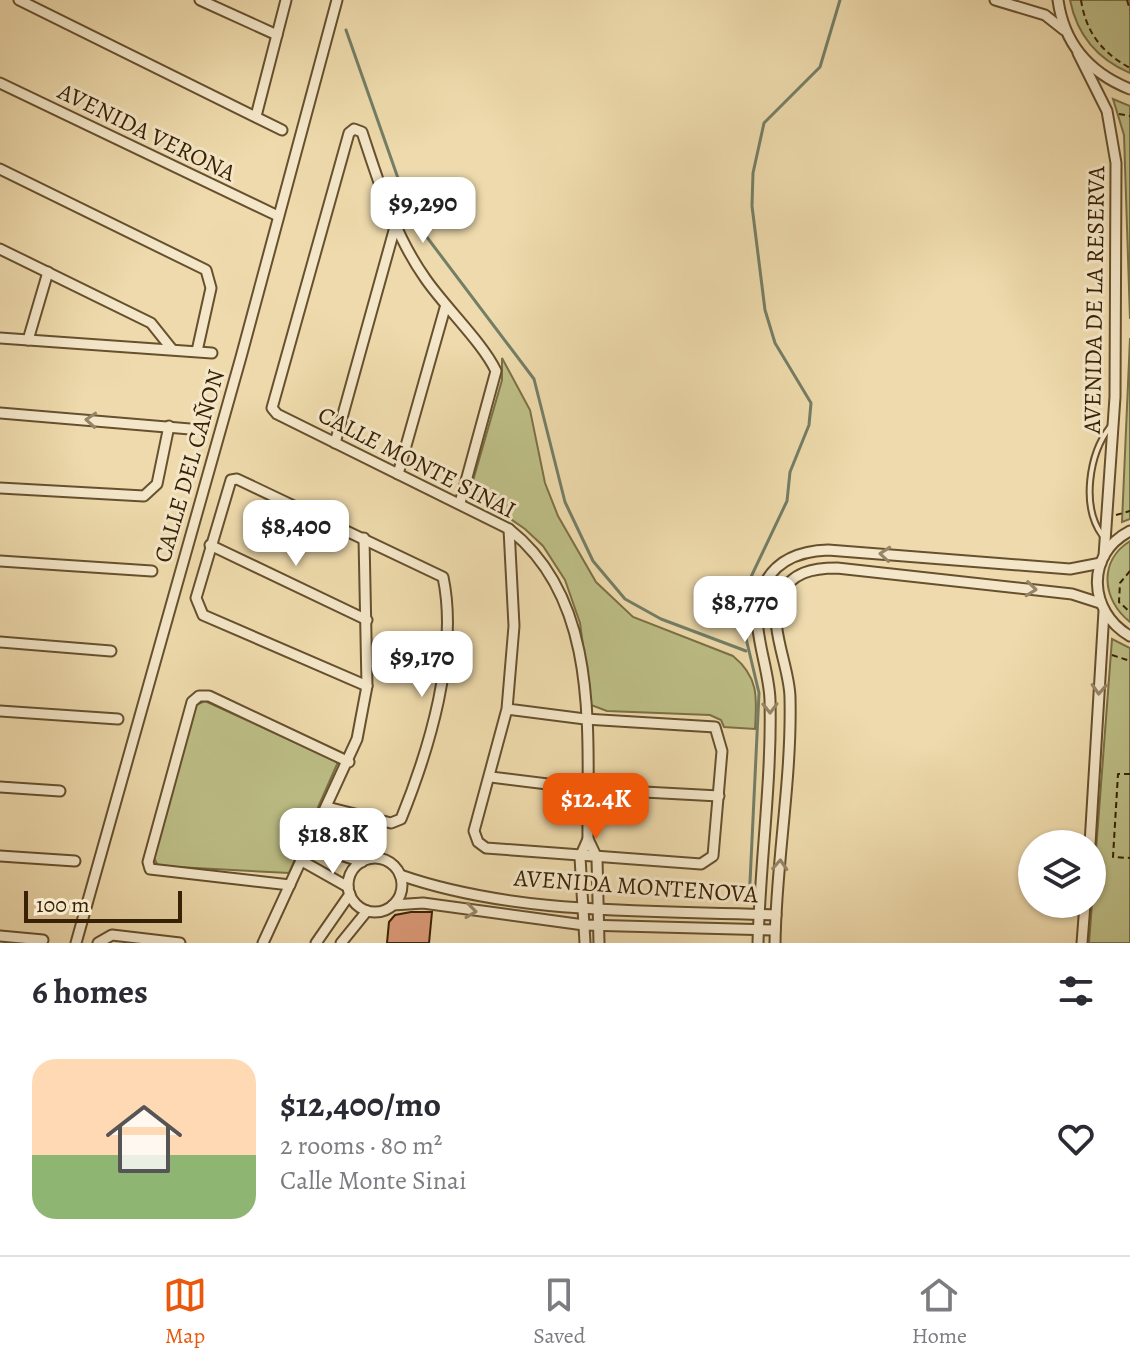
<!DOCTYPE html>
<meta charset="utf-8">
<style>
:root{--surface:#fff;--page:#f2f2f3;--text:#2b2b33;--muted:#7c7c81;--line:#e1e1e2;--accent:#ea580c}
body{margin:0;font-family:Alegreya,serif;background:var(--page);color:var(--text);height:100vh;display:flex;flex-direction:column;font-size:30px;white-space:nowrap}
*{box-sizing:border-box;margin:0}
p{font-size:26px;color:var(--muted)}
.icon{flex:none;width:44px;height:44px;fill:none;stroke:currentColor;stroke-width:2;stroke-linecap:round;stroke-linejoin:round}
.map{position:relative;height:943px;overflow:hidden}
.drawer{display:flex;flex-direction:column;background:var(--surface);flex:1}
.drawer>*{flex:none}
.buttons{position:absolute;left:1018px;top:830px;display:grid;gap:16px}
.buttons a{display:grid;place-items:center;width:88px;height:88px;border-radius:50%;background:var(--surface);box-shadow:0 2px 6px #0004;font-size:40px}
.scale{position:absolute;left:24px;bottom:20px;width:158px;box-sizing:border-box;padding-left:8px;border:4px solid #392204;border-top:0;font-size:22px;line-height:28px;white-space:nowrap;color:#392204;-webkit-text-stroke:6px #f4e7c9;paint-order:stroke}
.price{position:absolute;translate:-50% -68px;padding:0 18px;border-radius:16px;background:#fff;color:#222;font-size:26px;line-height:52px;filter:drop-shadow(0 2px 4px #0008)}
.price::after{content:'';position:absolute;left:50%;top:48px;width:24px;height:18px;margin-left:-12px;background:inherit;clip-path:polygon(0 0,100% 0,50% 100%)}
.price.on{background:var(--accent);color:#fff}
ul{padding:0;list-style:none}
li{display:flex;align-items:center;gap:24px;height:200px;padding:0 32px}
li span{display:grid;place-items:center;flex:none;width:224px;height:160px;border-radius:24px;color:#555}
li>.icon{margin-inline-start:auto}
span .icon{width:96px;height:96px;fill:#fffc;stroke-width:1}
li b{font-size:34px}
h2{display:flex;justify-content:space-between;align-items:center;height:96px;padding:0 32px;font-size:34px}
.menu{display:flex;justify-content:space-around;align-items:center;height:112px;border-top:2px solid var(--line);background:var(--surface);font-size:22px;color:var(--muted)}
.menu a{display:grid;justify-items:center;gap:4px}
.menu .on{color:var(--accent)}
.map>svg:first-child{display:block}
</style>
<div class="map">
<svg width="1130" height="943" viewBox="0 0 1130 943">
<rect width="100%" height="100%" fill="#eedaac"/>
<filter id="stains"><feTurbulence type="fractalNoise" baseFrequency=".0025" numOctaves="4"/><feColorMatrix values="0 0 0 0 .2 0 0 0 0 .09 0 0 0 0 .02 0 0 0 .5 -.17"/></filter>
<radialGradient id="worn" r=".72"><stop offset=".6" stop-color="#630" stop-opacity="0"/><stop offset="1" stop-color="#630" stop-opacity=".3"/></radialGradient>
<g fill="#bdbe86" stroke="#7b7045" stroke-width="2">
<path d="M1070,0H1130V73C1097,59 1077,35 1070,0Z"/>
<polygon points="1113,99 1130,106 1130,319 1124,135"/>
<polygon points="1130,338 1130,519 1122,522"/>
<path d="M502,358L530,410L545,483L558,516L596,582L633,617L733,656C759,677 757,698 755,729L724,727L721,720L710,715L607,711L591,705L580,623L565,580L543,546L525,529L470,491L502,380Z"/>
<path d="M1130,541V622C1102,600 1098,561 1130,541Z"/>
<polygon points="1112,639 1130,648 1130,943 1089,943"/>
<polygon points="205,701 338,762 289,873 158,866 154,858 196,705"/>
</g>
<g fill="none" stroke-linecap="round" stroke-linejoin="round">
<g stroke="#737e66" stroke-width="3">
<polyline points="346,30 406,201 420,228 534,379 565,502 593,561 625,599 661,619 746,651"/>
<polyline points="749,903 759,693 740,613 750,579 787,501 790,472 809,425 811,403 775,343 765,310 752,206 753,173 764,123 820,67 840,0"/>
</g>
</g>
<polygon fill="#dd9a79" stroke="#392204" stroke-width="2" points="411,912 432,912 429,943 387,943 389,922 395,915"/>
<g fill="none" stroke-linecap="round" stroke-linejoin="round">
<g stroke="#66502e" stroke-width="8">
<path id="lane" d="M1102,535C1081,506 1089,454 1110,427"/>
</g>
<g stroke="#66502e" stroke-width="13">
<g id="street">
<polyline points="19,0 282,130"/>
<polyline points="200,0 277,35"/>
<polyline points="995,0 1045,15 1064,30"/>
<path d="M1058,0C1064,44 1090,73 1130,89"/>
<polyline points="1078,53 1107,111 1116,163 1115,397 1104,556"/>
<polyline points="0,83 278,216"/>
<polyline points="256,116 286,0"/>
<polyline points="0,169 206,270 211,288 197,351"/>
<polyline points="0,249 151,323 171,348"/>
<polyline points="0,338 212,353"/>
<polyline points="28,340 48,272"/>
<polyline points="0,413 202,430"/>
<polyline points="335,443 395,227"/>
<polyline points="398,474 445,308"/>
<polyline points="0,488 144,496 157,484 169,426"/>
<path d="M460,503L496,371C483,343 444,306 425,278C394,234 379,183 362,132L354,129L349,133L272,408L277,414L509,529C601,601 587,734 588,839L597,858L599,943"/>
<path d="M1130,531C1085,554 1088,612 1130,636"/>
<polyline points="210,545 367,620"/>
<polyline points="0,561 152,571"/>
<polyline points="0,642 111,651"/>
<polyline points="507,709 585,719 715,727 722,751 713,856 701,864 486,848 478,842 474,831 507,709 514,626 509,529"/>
<polyline points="0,711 118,719"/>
<polyline points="491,777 588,789 719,796"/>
<polyline points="0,787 60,791"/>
<path d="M327,807L391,823L401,819C429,750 459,652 443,577L237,479L231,480L196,598L203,615L367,686"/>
<polyline points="1090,844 1104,611"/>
<polyline points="310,845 362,862"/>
<polyline points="0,856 75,861"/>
<circle cx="375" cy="885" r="27"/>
<polyline points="302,861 348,887"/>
<path d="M400,875C518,916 653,910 776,915"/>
<polyline points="290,885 150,869 148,862 192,702 199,696 209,696 349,762"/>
<polyline points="393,905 423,903 584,925 775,930"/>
<polyline points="0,936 43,940"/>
<polyline points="76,943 241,357 337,0"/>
<polyline points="98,943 112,935 180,943"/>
<polyline points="263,943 357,739 367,686 364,538"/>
<polyline points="316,943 350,894"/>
<polyline points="341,943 367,911"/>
<polyline points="585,943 580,857 588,839"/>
<path d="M758,943C760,862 772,781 770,700C769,665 749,626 761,592C772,561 798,551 828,550L1070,569L1101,563"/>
<path d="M775,943C776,862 792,780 790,698C790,667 767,625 780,596C791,572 813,568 837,568L1072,594L1100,603"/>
<polyline points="1082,943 1085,904"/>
</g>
</g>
<g stroke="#392204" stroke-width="2" stroke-dasharray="6 4" stroke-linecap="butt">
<path d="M1081,0C1086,32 1101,52 1130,68"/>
<polyline points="1127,0 1130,10"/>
<polyline points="1119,114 1130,116"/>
<polyline points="1116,515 1130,511"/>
<polyline points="1130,571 1120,583 1119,602 1130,612"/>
<polyline points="1112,655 1130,661"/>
<polyline points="1130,774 1118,774 1113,857 1130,858"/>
</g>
<use href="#lane" stroke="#f4e7c9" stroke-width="4"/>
<use href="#street" stroke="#f4e7c9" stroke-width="9"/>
</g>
<defs><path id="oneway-chevron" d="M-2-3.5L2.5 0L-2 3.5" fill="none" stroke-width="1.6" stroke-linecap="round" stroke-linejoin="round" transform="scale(2)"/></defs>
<g stroke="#968466">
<use href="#oneway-chevron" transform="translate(91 420) rotate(-176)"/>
<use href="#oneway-chevron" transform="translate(885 554) rotate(-175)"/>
<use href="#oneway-chevron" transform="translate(1031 589) rotate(6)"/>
<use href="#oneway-chevron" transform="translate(1099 689) rotate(93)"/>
<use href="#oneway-chevron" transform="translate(770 708) rotate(89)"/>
<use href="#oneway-chevron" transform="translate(780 865) rotate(-86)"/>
<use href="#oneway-chevron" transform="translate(471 911) rotate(8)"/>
</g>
<g text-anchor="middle" stroke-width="6" stroke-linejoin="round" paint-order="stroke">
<g font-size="24" fill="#392204" stroke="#f4e7c9">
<text transform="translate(147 132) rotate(26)" y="8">AVENIDA VERONA</text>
<text transform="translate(1094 300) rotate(-89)" y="8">AVENIDA DE LA RESERVA</text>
<text transform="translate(417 462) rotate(27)" y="8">CALLE MONTE SINAI</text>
<text transform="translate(189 466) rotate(-74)" y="8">CALLE DEL CAÑON</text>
<text transform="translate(636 886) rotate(4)" y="8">AVENIDA MONTENOVA</text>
</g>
</g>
<rect width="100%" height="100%" filter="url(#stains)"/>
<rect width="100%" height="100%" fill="url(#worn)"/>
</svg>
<div class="buttons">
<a><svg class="icon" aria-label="layers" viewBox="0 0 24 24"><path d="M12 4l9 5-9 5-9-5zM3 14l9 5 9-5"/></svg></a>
</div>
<div class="scale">100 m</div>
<b class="price" style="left:423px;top:245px">$9,290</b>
<b class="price" style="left:296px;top:568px">$8,400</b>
<b class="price" style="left:745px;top:644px">$8,770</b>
<b class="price" style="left:422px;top:699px">$9,170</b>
<b class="price on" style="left:596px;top:841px">$12.4K</b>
<b class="price" style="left:333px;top:876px">$18.8K</b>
</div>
<section class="drawer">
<h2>6 homes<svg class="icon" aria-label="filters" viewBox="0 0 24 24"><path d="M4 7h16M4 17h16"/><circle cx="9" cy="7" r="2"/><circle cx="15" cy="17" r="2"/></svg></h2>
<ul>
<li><span style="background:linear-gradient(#ffd9b3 60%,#8fb573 0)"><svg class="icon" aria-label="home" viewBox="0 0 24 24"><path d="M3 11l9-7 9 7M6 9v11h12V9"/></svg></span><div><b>$12,400/mo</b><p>2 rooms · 80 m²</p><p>Calle Monte Sinai</p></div><svg class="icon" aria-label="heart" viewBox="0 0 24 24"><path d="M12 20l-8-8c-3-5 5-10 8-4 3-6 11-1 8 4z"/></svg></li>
</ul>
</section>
<nav class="menu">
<a class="on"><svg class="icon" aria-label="map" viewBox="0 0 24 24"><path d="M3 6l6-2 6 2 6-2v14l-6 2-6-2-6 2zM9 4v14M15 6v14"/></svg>Map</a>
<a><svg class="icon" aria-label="saved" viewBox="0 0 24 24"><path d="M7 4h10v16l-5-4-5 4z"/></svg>Saved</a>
<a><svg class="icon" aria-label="home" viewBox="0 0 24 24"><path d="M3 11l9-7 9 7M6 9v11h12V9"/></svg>Home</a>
</nav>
